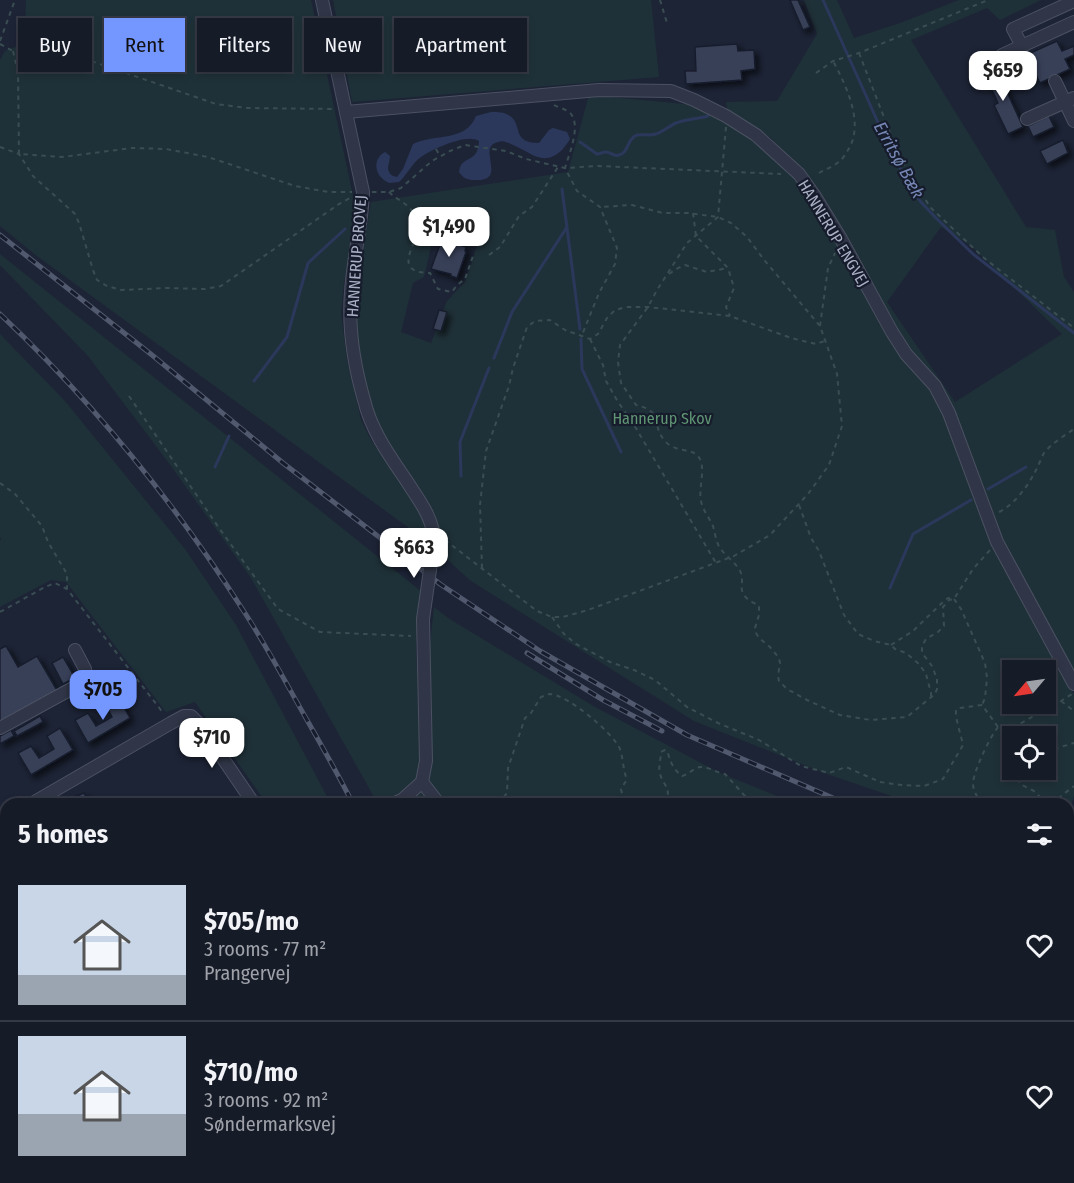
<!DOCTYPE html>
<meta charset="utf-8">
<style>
:root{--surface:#161b28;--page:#1f2430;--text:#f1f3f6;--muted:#9ea1a8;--line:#353945;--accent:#7496ff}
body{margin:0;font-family:"Fira Sans Condensed",sans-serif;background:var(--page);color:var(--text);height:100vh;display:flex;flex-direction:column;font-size:22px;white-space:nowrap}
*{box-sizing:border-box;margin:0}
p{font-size:20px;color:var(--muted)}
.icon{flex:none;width:33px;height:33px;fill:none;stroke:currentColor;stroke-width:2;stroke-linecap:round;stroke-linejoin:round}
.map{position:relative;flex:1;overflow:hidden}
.side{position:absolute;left:0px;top:798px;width:1074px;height:386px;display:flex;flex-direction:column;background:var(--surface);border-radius:18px 18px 0 0;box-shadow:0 3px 9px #0003,0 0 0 2px var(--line)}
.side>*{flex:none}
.guide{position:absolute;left:18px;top:18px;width:600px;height:54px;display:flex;gap:12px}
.needle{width:39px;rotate:241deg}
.fabs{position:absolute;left:1002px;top:660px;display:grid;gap:12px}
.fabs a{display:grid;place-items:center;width:54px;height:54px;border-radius:0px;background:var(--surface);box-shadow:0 3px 9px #0003,0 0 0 2px var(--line);font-size:30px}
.price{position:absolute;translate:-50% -51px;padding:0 14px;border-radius:12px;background:#fff;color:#222;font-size:20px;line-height:39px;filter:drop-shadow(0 2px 3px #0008)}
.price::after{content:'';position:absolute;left:50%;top:36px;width:18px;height:14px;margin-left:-9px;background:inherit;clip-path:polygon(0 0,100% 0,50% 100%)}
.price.current{background:var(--accent);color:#111}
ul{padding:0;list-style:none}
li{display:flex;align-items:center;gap:18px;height:150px;padding:0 18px}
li+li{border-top:2px solid var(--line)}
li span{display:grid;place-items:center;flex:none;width:168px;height:120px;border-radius:0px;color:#555}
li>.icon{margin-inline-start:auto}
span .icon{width:72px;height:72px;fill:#fffc;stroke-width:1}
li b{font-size:26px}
h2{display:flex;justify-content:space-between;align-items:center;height:72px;padding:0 18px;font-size:26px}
.tag{padding:0 21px;border-radius:0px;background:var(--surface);box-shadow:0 3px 9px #0003,0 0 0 2px var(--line);font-size:21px;line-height:54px}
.tag.current{background:var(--accent);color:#111}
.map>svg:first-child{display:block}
</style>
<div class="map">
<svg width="1074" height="1183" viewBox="0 0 1074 1183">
<defs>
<filter id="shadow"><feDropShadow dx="4" dy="4" stdDeviation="3" flood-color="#0009"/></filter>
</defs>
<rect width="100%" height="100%" fill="#1d2436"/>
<g fill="#1f3138" fill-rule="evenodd">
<polygon points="26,0 311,0 355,205 354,229 344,282 341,313 347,360 361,420 371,440 405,489 422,517 427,531 424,539 37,256 0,226 0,60 5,51 38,38 25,35"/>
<polygon points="333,0 651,0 659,77 352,102"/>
<path d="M804,0H837L854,38L900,23L959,0H1041L1000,20L987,8L911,40L1026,227L1055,230L1064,277L1074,292V678L1002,541L951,406L907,347L812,184L771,138L727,110L726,102L777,101L817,34ZM941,227L971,246L1062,334L955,402L887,302Z"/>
<path d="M589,95L684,104L709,112L733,124L786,167L803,187L844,255L940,404L1001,563L1074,694V795L1068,819V804H915L827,774L694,721L471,581L441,554L437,524L375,423L361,365L357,335L355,302L371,202L568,172ZM451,219L460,220L483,228L465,282L447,301L431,343L401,332L413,283L424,277L437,221ZM1012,670H1046V704H1012ZM1012,736H1046V770H1012Z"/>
<path d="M0,254L422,592L416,644L420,760C420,765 420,771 418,775C413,791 393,800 378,804L251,578L171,466L88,356L0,265Z"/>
<polygon points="0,334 65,401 185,549 236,625 331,804 267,804 195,702 166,712 66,582 51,580 0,607 0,541 1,539 0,537"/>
<polygon points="434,607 448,618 595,707 720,773 797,804 404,804 427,784 431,771 430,645"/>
<polygon points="1074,1075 1074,1183 1049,1183 1049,1178 1068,1178 1068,1076"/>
<polygon points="559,1178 1037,1178 1038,1183 562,1183"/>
</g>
<path fill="#2b385b" d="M491,112C498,112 505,112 510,116C523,125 511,143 539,143L549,130L553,128L567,132L570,139C568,143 565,146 562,150C543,168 531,152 511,144C506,142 503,140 498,142C475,147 510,182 474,180C467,180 463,178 459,172C461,154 478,165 479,141C467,133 433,149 421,157C412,163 407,175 399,182L389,183C375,177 371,160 385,152L390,156C390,164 384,170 393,176L397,177L403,169L413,144C435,133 465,143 476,116Z"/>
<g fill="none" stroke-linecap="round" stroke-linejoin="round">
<g stroke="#2b385b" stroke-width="3">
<polyline points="823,0 894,158 920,201 935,217 973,254 1074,333"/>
<path d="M580,142L597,154C600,154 603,152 606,152C611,152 614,157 619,155C629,153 627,138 637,135C643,134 650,136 656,134C663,132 669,126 676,123C687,119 698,119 708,116"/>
<polyline points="562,189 580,329"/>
<polyline points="581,339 582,369 621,452"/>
<polyline points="494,358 512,312 567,227"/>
<polyline points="254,381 287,337 308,263 345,229"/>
<polyline points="215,467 229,436"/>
<polyline points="461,476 460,442 489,368"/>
<polyline points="988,489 1026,467"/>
<polyline points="890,588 913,534 971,500"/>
</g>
</g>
<g fill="#384158" stroke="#181e2d" stroke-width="1.5" filter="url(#shadow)">
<polygon points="790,0 798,0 810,27 803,30"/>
<polygon points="1057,41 1062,51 1074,46 1074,55 1065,59 1070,69 1040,83 1035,73 1016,82 1010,68 1028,60 1026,55"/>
<polygon points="737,44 738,51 754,50 755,69 741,71 742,80 686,84 685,71 696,71 695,47"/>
<polygon points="995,66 1023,127 1008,134 994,105 998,103 983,71"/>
<polygon points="1049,116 1054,127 1033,137 1028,126"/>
<polygon points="1063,140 1068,153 1047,164 1040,151"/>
<polygon points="442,239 466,247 465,251 466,252 457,278 451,276 451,274 431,269"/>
<polygon points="439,310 447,312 441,331 433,329"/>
<polygon points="6,646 18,667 37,656 58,692 0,725 0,649"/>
<polygon points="63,657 75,678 63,684 52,663"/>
<polygon points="118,697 130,718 88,743 75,720 88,713 96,726 112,717 105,704"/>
<polygon points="40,716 43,722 17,736 14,731"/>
<polygon points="60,728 73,750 31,775 18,753 31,746 39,758 54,749 47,736"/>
<polygon points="11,730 14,736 0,744 0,736"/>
<polygon points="84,793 90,804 64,803 77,796"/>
<polygon points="5,844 6,846 6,874 4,876 0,870 0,847"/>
</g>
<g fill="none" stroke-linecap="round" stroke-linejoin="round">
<g stroke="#4b5162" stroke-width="14">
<g id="minor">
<path d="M322,0L363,192C362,226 353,258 351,292C348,328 354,365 364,400C371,430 389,455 406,480C418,499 434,518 434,542"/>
<polyline points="1022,46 1013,29 1074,1"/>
<polyline points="1002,55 1074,22"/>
<polyline points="1055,81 1074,121"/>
<polyline points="346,112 599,90 671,91 694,100 726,116 756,135 799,174 814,195 841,239 892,332 906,354 935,386 949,413 997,542 1074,684"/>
<polyline points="1027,119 1074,98"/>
<polyline points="0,728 82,683 86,676 85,669 75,650"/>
<polyline points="422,782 439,804"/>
<polyline points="31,804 171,723 184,716 191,716 200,725 254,804"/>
<polyline points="392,804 402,800 422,782 426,761 423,619"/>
<polyline points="0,822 6,818"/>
<polyline points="1068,849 1074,822"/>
<polyline points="0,890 6,886"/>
<polyline points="0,903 6,911"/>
<polyline points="0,1039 6,1036"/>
<polyline points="469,1178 472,1183"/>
<polyline points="593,1178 594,1183"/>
<polyline points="1042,1178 1042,1183"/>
<polyline points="287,1183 296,1178"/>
</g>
</g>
<g stroke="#394d52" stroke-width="2" stroke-dasharray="4.5 4.5" stroke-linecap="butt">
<polyline points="660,0 667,23"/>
<polyline points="0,41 15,0"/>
<polyline points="0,44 13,51 33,41 216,104 247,108 334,109"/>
<polyline points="13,51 18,72 19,154 62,157 132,148 166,149 208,157 295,186 328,192 352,192"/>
<polyline points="859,53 899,156 930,207 984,258 1074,328"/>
<polyline points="816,73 833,61 859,53 988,0"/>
<path d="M554,105C559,108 567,109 571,114C581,127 569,154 565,168L577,191L600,207L617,248L615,264L599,293L582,335"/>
<path d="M726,127L718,217L687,243L657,290L648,307L620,345L618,362L621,383L636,405C665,412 650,424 665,441C675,453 692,448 698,456C707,467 698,487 701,501C703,511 709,517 713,526C715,533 716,542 720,548C726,557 737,563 741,573C744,581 739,588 744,595C747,600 754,603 759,606V615L755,628L756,633L759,638L770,647L779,658L780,663L778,676L779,681L787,689L807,700L840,715L871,720L907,717L935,694L937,689V679L932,666L922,653V646L926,639L938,632L944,626L943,607L949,600L954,599L973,569L990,550"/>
<polyline points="0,147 19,154 33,176 75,214 79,223 93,270 97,280 107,286 121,290 168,288 205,289 221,286 339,204 352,197"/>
<polyline points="436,149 440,156"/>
<path d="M819,173C826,169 834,166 840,161C843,158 846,154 848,150C865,124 846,85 833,61"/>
<polyline points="372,192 389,192 401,188 432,161 450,151 465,145 506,151 526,159 565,168 598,166 781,174"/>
<path d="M389,192C397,200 409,204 414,214C415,218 417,224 418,228C418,241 398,264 416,271C420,273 426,272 430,273L438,289L452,292L457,285L465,279L473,256"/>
<polyline points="693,213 696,236 728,268 734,288 726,307 730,316"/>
<polyline points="489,255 500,247 519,216 532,207 558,167"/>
<polyline points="669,274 676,269 685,265 707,272 728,268"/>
<polyline points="820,326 828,268 835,253"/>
<polyline points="590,339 603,365 606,381 618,402 631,420 716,563"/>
<polyline points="129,396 219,528 278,609 320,632 411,636"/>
<polyline points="0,483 15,494 42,526 48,542 67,574 67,589"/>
<polyline points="799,505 811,538 819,551 844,615 858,634 874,641 891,645 895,649 906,653 919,664 926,674 931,693 931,698"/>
<path d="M999,512C1015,504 1028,486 1036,470C1039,465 1041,458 1044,453C1052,443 1064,436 1074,429"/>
<polyline points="445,540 537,611 552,617 563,617 588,610 734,556 770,535 808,494 829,465 842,426 837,374 820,326 765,261 747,237 731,223 718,217 688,213 663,213 632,205 600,207"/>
<polyline points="482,568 480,505 486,451 509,386 513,368 527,327 535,321 550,320 565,330 590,339 598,334 607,318 615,310 626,307 648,307 730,316 791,338 816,344 825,341"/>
<polyline points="954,599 961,609 985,663 987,678 985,698 982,705"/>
<polyline points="0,612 45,587 55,583 67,589 164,714"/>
<path d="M552,617L564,634L576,644L610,662L634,670L655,680L687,707L718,723L759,740L801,766L829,773L846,767L880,782L901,785L924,786L943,779L963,745C961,735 955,718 956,710L960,708L982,705L998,727"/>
<polyline points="891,645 913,631 945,600 948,598 954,599"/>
<polyline points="1061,701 1074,711"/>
<polyline points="1005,732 1061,701 1072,694"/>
<polyline points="1046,765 1054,749 1074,743"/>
<polyline points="1021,770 1018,779 1020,784 1034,791 1047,804"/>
<polyline points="1022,770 1026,772 1042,770"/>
<path d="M498,804L507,793L508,768L525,718L531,713L541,697C545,696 547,694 550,694C568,695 613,733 620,749C623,758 623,768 626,777V781L621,789C623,802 632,799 641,804"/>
<path d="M667,804C670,784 665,789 660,774C658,767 661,759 661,752L665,750L668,753C670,762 674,770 682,776C689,774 694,768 700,767C707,766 717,773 725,774L744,795L758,804"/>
<path d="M983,804C978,798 973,792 973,783C974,770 990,737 998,727L1005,732L1012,744"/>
<polyline points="1051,804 1074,786"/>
<polyline points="0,1071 6,1081"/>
<polyline points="0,1169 6,1165"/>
<polyline points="144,1178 147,1183"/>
<polyline points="397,1178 400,1183"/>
<polyline points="421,1178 423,1183"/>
<polyline points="498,1178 501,1183"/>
<polyline points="570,1178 572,1183"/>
<polyline points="866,1178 868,1183"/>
<polyline points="912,1178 915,1183"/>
<polyline points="994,1178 999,1183"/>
<polyline points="178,1183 188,1178"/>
<polyline points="191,1183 201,1178"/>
<polyline points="203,1183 215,1178"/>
<polyline points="409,1183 419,1178"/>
<polyline points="610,1183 619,1178"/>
<polyline points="821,1183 821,1178"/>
<polyline points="898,1183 899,1178"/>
<polyline points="929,1183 931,1178"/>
</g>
<use href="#minor" stroke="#303647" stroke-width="12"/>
<g stroke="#51596f" stroke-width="5">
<g id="rail">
<polyline points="0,235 152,355 283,463 440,584 540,651 687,735 847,804"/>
<path d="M0,314C93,402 174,502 243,610C266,645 286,683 307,720C323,748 339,776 353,804"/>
<polyline points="527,653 603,700 662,731"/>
<polyline points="1068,867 1074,869"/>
<polyline points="539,1178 542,1183"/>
</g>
</g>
<use href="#rail" stroke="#161c2b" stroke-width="3" stroke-dasharray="9" stroke-linecap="butt"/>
<g stroke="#4b5162" stroke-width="14" stroke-linecap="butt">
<polyline id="minor-bridge" points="423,619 434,542"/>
</g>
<use href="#minor-bridge" stroke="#303647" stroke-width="12"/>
</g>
<g text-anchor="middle" stroke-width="4.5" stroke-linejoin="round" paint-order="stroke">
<g font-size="16" fill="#a9b0c5" stroke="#161c2b">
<text transform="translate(834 233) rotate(59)" y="6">HANNERUP ENGVEJ</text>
<text transform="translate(356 256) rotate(-86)" y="6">HANNERUP BROVEJ</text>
</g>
<g font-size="16" fill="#609674" stroke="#161c2b">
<text x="662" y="424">Hannerup Skov</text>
</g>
<g font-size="18" font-style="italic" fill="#7688b5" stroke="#161c2b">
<text transform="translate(899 160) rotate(61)" y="6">Erritsø Bæk</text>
</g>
</g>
</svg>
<div class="fabs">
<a><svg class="needle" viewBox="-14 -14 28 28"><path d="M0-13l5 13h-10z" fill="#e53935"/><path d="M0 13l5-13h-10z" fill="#9ea1a8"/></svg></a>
<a><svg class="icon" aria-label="locate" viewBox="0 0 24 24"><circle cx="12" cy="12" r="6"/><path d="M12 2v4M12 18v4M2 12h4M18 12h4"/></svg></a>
</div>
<b class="price" style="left:1003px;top:102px">$659</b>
<b class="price" style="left:449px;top:258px">$1,490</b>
<b class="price" style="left:414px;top:579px">$663</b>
<b class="price current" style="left:103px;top:721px">$705</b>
<b class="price" style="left:212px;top:769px">$710</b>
<div class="guide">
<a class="tag">Buy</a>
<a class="tag current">Rent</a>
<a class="tag">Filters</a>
<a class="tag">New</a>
<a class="tag">Apartment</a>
</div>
<section class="side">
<h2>5 homes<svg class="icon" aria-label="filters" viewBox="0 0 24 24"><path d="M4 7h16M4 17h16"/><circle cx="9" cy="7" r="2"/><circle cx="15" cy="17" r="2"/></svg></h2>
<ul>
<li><span style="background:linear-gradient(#c9d6e8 75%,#9aa5b1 0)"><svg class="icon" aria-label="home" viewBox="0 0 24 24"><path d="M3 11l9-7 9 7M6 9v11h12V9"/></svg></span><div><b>$705/mo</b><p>3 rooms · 77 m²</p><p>Prangervej</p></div><svg class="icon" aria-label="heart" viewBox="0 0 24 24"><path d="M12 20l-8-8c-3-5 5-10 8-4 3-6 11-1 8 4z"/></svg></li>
<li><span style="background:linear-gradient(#c9d6e8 65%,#9aa5b1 0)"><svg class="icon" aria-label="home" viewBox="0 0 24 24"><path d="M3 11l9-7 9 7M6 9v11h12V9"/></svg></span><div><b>$710/mo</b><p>3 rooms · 92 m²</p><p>Søndermarksvej</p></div><svg class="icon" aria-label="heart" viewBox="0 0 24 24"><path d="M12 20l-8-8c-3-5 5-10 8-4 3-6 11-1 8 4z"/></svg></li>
</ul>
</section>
</div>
